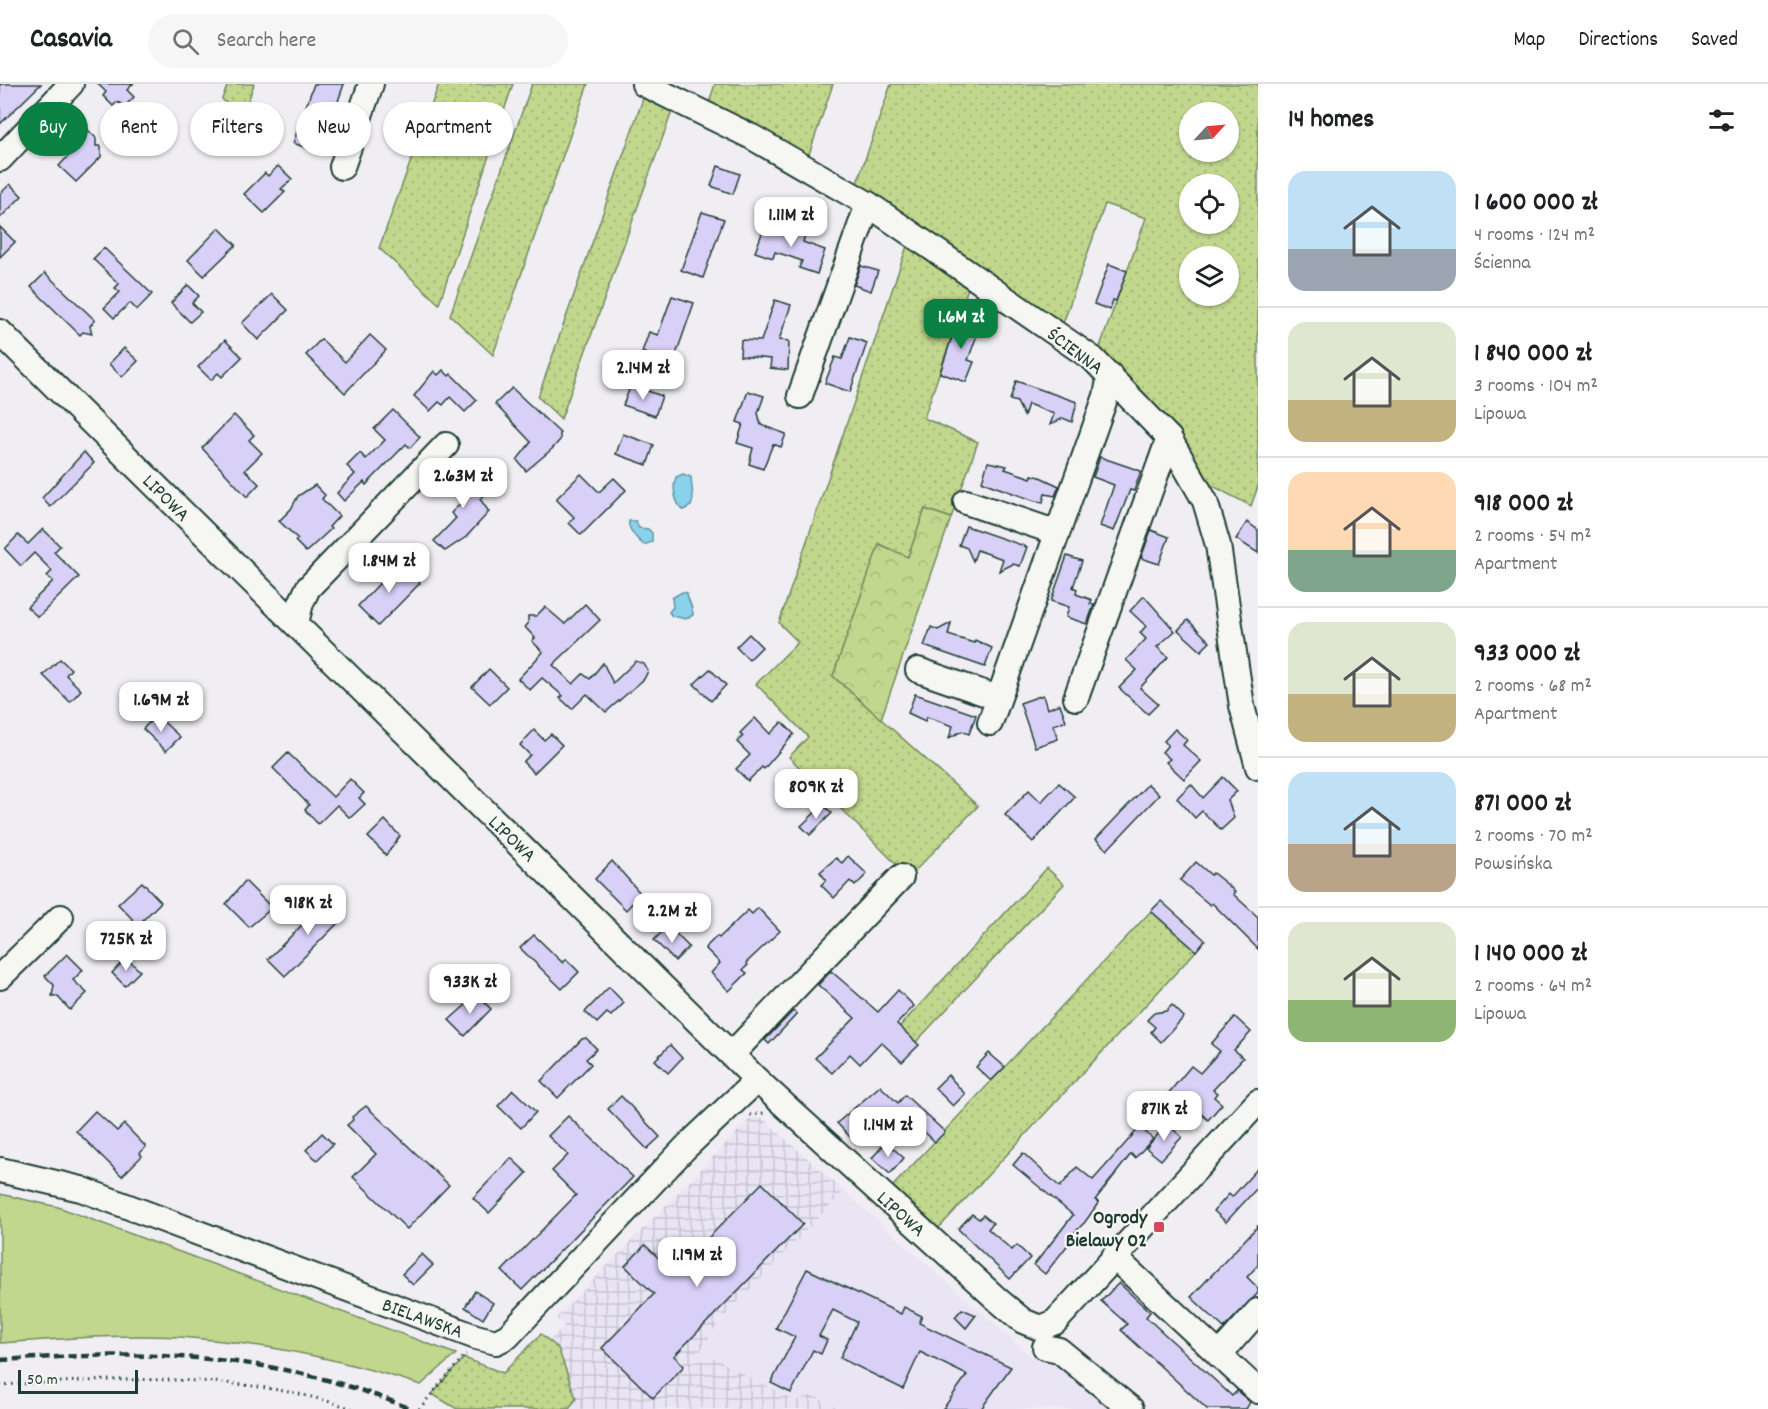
<!DOCTYPE html>
<meta charset="utf-8">
<style>
:root{--surface:#fff;--page:#f6f6f6;--text:#202124;--muted:#757577;--line:#e0e0e0;--accent:#0b8043}
body{margin:0;font-family:Dekko,sans-serif;background:var(--page);color:var(--text);height:100vh;display:flex;flex-direction:column;font-size:22px;white-space:nowrap}
*{box-sizing:border-box;margin:0}
p{font-size:20px;color:var(--muted)}
.icon{flex:none;width:33px;height:33px;fill:none;stroke:currentColor;stroke-width:2;stroke-linecap:round;stroke-linejoin:round}
.map{position:relative;flex:1;overflow:hidden}
.panel{display:flex;flex-direction:column;background:var(--surface);width:510px}
.panel>*{flex:none}
.hud{position:absolute;left:18px;top:18px;width:570px;height:54px;display:flex;gap:12px}
.needle{width:39px;rotate:64deg}
.controls{position:absolute;left:1179px;top:18px;display:grid;gap:12px}
.controls a{display:grid;place-items:center;width:60px;height:60px;border-radius:50%;background:var(--surface);box-shadow:0 2px 4px #0004;font-size:30px}
.scale{position:absolute;left:18px;bottom:15px;width:120px;box-sizing:border-box;padding-left:6px;border:3px solid #1f3d34;border-top:0;font-size:16px;line-height:21px;white-space:nowrap;color:#1f3d34;-webkit-text-stroke:4px #f6f6f2;paint-order:stroke}
.price{position:absolute;translate:-50% -51px;padding:0 14px;border-radius:12px;background:#fff;color:#222;font-size:20px;line-height:39px;filter:drop-shadow(0 2px 3px #0008)}
.price::after{content:'';position:absolute;left:50%;top:36px;width:18px;height:14px;margin-left:-9px;background:inherit;clip-path:polygon(0 0,100% 0,50% 100%)}
.price.current{background:var(--accent);color:#fff}
ul{padding:0;list-style:none}
li{display:flex;align-items:center;gap:18px;height:150px;padding:0 30px}
li+li{border-top:2px solid var(--line)}
li span{display:grid;place-items:center;flex:none;width:168px;height:120px;border-radius:18px;color:#555}
li>.icon{margin-inline-start:auto}
span .icon{width:72px;height:72px;fill:#fffc;stroke-width:1}
li b{font-size:26px}
h2{display:flex;justify-content:space-between;align-items:center;height:72px;padding:0 30px;font-size:26px}
.chip{padding:0 21px;border-radius:27px;background:var(--surface);box-shadow:0 2px 4px #0004;font-size:21px;line-height:54px}
.chip.current{background:var(--accent);color:#fff}
header{display:flex;align-items:center;gap:36px;box-sizing:border-box;height:84px;padding:0 30px;background:var(--surface);border-bottom:2px solid var(--line)}
header strong{font-size:28px}
nav{display:flex;gap:33px;margin-inline-start:auto;font-size:21px}
.search{width:420px;height:54px;background:var(--page);display:flex;align-items:center;gap:15px;box-sizing:border-box;padding:0 21px;border-radius:33px;color:var(--muted);font-size:22px}
main{display:flex;flex:1;min-height:0}
.map>svg:first-child{display:block}
</style>
<header>
<strong>Casavia</strong>
<div class="search"><svg class="icon" aria-label="search" viewBox="0 0 24 24"><circle cx="10" cy="10" r="6"/><path d="M15 15l6 6"/></svg>Search here</div>
<nav><a>Map</a><a>Directions</a><a>Saved</a></nav>
</header>
<main>
<div class="map">
<svg width="1258" height="1325" viewBox="0 0 1258 1325">
<defs>
<pattern id="industrial-grid" width="8" height="8" patternUnits="userSpaceOnUse" patternTransform="scale(1.5)"><rect width="8" height="8" fill="#e9e5f4"/><path d="M0 4h8M4 0v8" fill="none" stroke="#c7c5d2"/></pattern>
<pattern id="grass-dots" width="8" height="8" patternUnits="userSpaceOnUse" patternTransform="scale(1.5)"><rect width="8" height="8" fill="#c1d78d"/><path d="M2 2h.1M6 6h.1" fill="none" stroke="#a5b97a" stroke-width="1.8" stroke-linecap="round"/></pattern>
<pattern id="forest-crowns" width="20" height="18" patternUnits="userSpaceOnUse" patternTransform="scale(1.5)"><rect width="20" height="18" fill="#c1d78d"/><path d="M2 6a3 3 0 1 1 6 0M12 15a3 3 0 1 1 6 0" fill="none" stroke="#a5b97a"/></pattern>
</defs>
<rect width="100%" height="100%" fill="#f0eef3"/>
<filter id="ink" filterUnits="userSpaceOnUse"><feTurbulence type="fractalNoise" baseFrequency=".0167" numOctaves="2"/><feDisplacementMap in="SourceGraphic" scale="12" xChannelSelector="R" yChannelSelector="G"/><feConvolveMatrix kernelMatrix="1 2 1 2 8 2 1 2 1" color-interpolation-filters="sRGB"/></filter>
<g filter="url(#ink)">
<polygon fill="#e9e5f4" points="844,1107 1032,1273 1053,1272 1122,1325 841,1325 813,1311 795,1317 715,1274 694,1277 719,1238"/>
<polygon fill="url(#industrial-grid)" points="761,1033 844,1107 719,1238 694,1277 715,1274 795,1317 812,1311 841,1325 569,1325 576,1315 558,1264 549,1257 564,1242 556,1234 750,1035"/>
<g fill="url(#grass-dots)" stroke="#708a60" stroke-width="1.5" fill-rule="evenodd">
<polygon points="228,0 254,0 242,35 222,15"/>
<polygon points="439,0 513,0 439,220 379,164"/>
<polygon points="532,0 588,0 493,271 450,231"/>
<polygon points="715,0 833,0 807,76 707,25"/>
<path d="M891,0H1258V402L1251,422L1207,399L1097,271L1146,134L1105,120L1061,245L855,105ZM1190,28H1228V68H1190ZM1190,100H1228V140H1190ZM1190,172H1228V212H1190Z"/>
<polygon points="645,9 674,22 561,335 538,313"/>
<polygon points="909,156 970,198 924,334 978,358 951,434 925,425 908,473 879,461 833,592 978,722 909,793 789,673 808,653 756,600 798,558 779,539"/>
<polygon points="1047,784 1064,800 916,958 899,943"/>
<polygon points="1151,827 1196,867 937,1146 891,1104"/>
<polygon points="541,1250 558,1264 576,1315 569,1325 457,1325 432,1310 464,1274 503,1289"/>
</g>
<polygon fill="url(#forest-crowns)" stroke="#708a60" stroke-width="1.5" points="925,425 951,434 881,635 833,592 879,460 908,473"/>
<path fill="#c1d78d" stroke="#708a60" stroke-width="1.5" d="M0,1110L58,1123L456,1270L421,1301C347,1277 270,1260 192,1254C129,1249 63,1255 0,1259Z"/>
<g fill="#8ad1ec" stroke="#5f96a2" stroke-width="1.5">
<path d="M683,390L691,393L693,415L691,422L683,426C675,419 672,404 676,393Z"/>
<path d="M629,437H636L639,444L648,445L652,449V458L644,461C637,456 627,444 629,437Z"/>
<path d="M682,508L687,509C688,517 693,523 693,531L686,535L672,532L669,528L673,523L672,514Z"/>
</g>
<g fill="#d9d0f8" stroke="#1f3d34" stroke-width="1.5">
<polygon points="0,0 41,0 0,40"/>
<polygon points="98,0 133,0 127,6 134,13 125,22 117,18 113,22 103,12 106,8"/>
<polygon points="314,0 344,0 320,69 293,59"/>
<polygon points="74,32 96,54 96,62 101,62 101,73 76,98 59,82 74,66 64,57 68,53 61,46"/>
<polygon points="278,82 292,95 281,105 285,108 264,129 244,110 265,89 268,92"/>
<polygon points="718,82 740,90 733,110 711,102"/>
<polygon points="10,100 22,112 0,134 0,110"/>
<polygon points="702,128 724,135 703,194 681,186"/>
<polygon points="0,143 15,158 0,173"/>
<polygon points="219,144 236,161 204,192 188,176"/>
<polygon points="764,144 786,152 789,144 805,150 803,158 825,166 817,190 799,184 802,177 788,172 775,168 773,174 755,168"/>
<polygon points="104,164 152,210 137,226 130,219 114,234 104,224 120,208 115,204 119,200 93,175"/>
<polygon points="1109,180 1127,187 1116,217 1113,216 1110,226 1094,220"/>
<polygon points="861,182 878,187 871,207 854,201"/>
<polygon points="45,189 95,236 90,242 92,250 83,248 80,251 31,203"/>
<polygon points="188,201 199,212 192,219 201,228 190,238 171,219"/>
<polygon points="272,210 288,226 258,256 242,239"/>
<polygon points="672,212 694,219 673,279 642,268 649,248 658,251"/>
<polygon points="775,216 791,221 779,256 789,257 788,286 770,284 771,275 740,272 741,256 761,257"/>
<polygon points="959,232 981,240 968,276 974,278 966,298 940,289"/>
<polygon points="370,251 386,266 345,309 306,271 321,255 345,278"/>
<polygon points="850,253 867,259 850,308 825,299 835,273 842,275"/>
<polygon points="225,256 242,273 222,293 218,289 211,296 198,283"/>
<polygon points="124,264 138,277 122,293 109,280"/>
<polygon points="443,286 449,292 451,290 477,316 465,328 450,313 443,321 439,318 430,327 414,312 434,287 438,291"/>
<polygon points="1016,297 1077,318 1072,338 1063,334 1050,341 1054,330 1028,320 1024,332 1017,318 1010,316"/>
<polygon points="631,301 662,312 655,332 623,321"/>
<polygon points="512,304 560,349 560,356 552,365 526,387 517,376 531,358 495,320"/>
<polygon points="748,307 764,312 758,329 761,341 786,350 781,363 773,360 763,385 749,380 753,364 737,359 743,340 737,338"/>
<polygon points="393,326 420,353 410,364 406,360 366,401 364,398 344,417 337,409 355,390 347,382 360,369 366,375 385,356 374,345"/>
<polygon points="234,331 254,351 249,356 262,369 245,386 259,400 247,413 202,364"/>
<polygon points="623,350 654,361 647,381 616,370"/>
<polygon points="84,368 94,379 50,423 42,414"/>
<polygon points="1100,373 1141,387 1134,407 1130,406 1114,447 1100,442 1114,401 1093,393"/>
<polygon points="988,378 1007,382 1005,385 1031,394 1032,391 1040,393 1059,402 1055,412 1045,410 1043,418 1035,417 988,400 982,397"/>
<polygon points="455,380 486,410 480,415 489,428 466,453 445,467 434,457 456,434 451,429 462,418 452,407 455,405 442,393"/>
<polygon points="581,390 599,408 614,394 626,406 581,451 569,439 574,433 556,415"/>
<polygon points="315,401 325,411 322,415 339,432 329,443 331,445 306,468 295,457 298,455 279,437 291,425 298,412"/>
<polygon points="1247,438 1258,446 1258,469 1236,455"/>
<polygon points="966,442 1027,463 1020,482 1013,480 999,487 1003,475 977,466 973,477 967,464 959,461"/>
<polygon points="43,445 60,462 54,468 79,493 38,533 27,523 53,497 47,492 52,487 34,469 21,482 5,465 18,451 28,460"/>
<polygon points="1151,446 1169,453 1159,480 1141,474"/>
<polygon points="1067,472 1082,477 1073,503 1077,505 1076,510 1092,516 1090,520 1094,521 1087,540 1066,533 1069,523 1051,517"/>
<polygon points="399,479 420,499 378,542 358,522"/>
<polygon points="1144,512 1175,547 1157,563 1168,573 1140,604 1158,620 1148,630 1119,604 1137,586 1126,576 1146,555 1140,549 1146,542 1130,527"/>
<polygon points="585,520 600,536 553,581 573,600 583,590 590,595 603,579 613,599 636,577 644,580 648,587 644,595 606,628 587,610 572,625 560,614 563,612 542,594 530,606 518,595 543,568 532,557 535,554 525,543 528,540 528,532 536,532 545,523 565,540"/>
<polygon points="1188,536 1210,558 1201,567 1178,546"/>
<polygon points="951,539 948,551 974,559 975,556 992,564 985,583 924,562 931,543 938,546"/>
<polygon points="749,550 762,563 749,576 736,563"/>
<polygon points="60,575 71,585 66,591 81,606 70,618 43,591"/>
<polygon points="489,585 507,603 490,620 472,603"/>
<polygon points="710,585 726,601 711,617 694,600"/>
<polygon points="915,610 976,631 969,650 962,647 949,654 953,642 927,633 925,637 908,629"/>
<polygon points="1043,611 1047,625 1060,620 1066,637 1053,641 1058,655 1035,663 1020,619"/>
<polygon points="156,631 180,653 166,667 143,645"/>
<polygon points="755,634 770,650 782,638 794,650 764,685 762,683 748,697 736,685 750,671 737,658 743,652 740,649"/>
<polygon points="1175,645 1187,656 1183,661 1201,677 1184,695 1166,678 1170,675 1162,668 1168,661 1164,657"/>
<polygon points="534,646 544,656 551,650 562,661 534,689 523,678 530,671 520,661"/>
<polygon points="288,669 333,713 350,695 364,709 359,714 365,720 350,734 337,721 318,740 305,726 309,721 273,684"/>
<polygon points="1223,693 1237,707 1228,716 1234,734 1221,746 1202,727 1195,734 1177,714 1191,700 1203,714"/>
<polygon points="1059,699 1075,713 1033,758 1005,731 1029,706 1041,718"/>
<polygon points="1148,700 1159,711 1107,766 1096,755"/>
<polygon points="823,721 832,729 810,751 801,742"/>
<polygon points="385,736 400,752 386,771 368,753"/>
<polygon points="848,772 867,790 855,802 850,797 834,814 821,801 826,796 820,788 836,774 842,779"/>
<polygon points="612,777 641,810 626,826 595,795"/>
<polygon points="1196,778 1211,791 1213,789 1228,801 1235,808 1233,810 1258,833 1258,865 1212,819 1210,821 1180,796"/>
<polygon points="245,797 272,824 249,843 226,820"/>
<polygon points="142,798 161,818 138,841 118,820"/>
<polygon points="330,813 347,830 285,892 268,875"/>
<polygon points="1161,817 1205,856 1196,867 1151,827"/>
<polygon points="758,824 780,847 746,879 748,881 743,886 747,889 729,907 711,889 720,879 705,864 717,852 719,854 748,826 752,830"/>
<polygon points="668,842 689,863 675,877 654,856"/>
<polygon points="534,851 563,879 566,875 579,888 562,905 520,864"/>
<polygon points="67,870 83,886 73,896 87,909 70,926 57,912 52,912 54,901 45,892"/>
<polygon points="126,874 140,887 125,902 112,889"/>
<polygon points="831,887 878,928 898,906 914,922 897,940 919,961 902,978 881,958 860,980 850,970 832,989 815,974 855,934 818,901"/>
<polygon points="609,903 624,919 611,932 607,929 597,939 585,928"/>
<polygon points="477,911 491,925 465,952 449,936"/>
<polygon points="1172,921 1184,933 1161,958 1151,948 1155,943 1147,936 1154,929 1166,927"/>
<polygon points="793,927 797,930 769,960 765,956"/>
<polygon points="1235,933 1251,948 1234,966 1243,974 1213,1006 1217,1009 1214,1013 1222,1020 1208,1036 1186,1016 1174,1029 1162,1017 1191,982 1200,989 1220,967 1211,960"/>
<polygon points="586,954 597,965 586,975 591,980 558,1014 541,997 582,955"/>
<polygon points="670,961 682,974 668,989 655,976"/>
<polygon points="989,969 1005,983 991,997 976,983"/>
<polygon points="948,991 965,1010 953,1022 935,1004"/>
<polygon points="880,1002 898,1019 905,1011 945,1048 935,1058 902,1026 884,1046 870,1034 850,1053 837,1039"/>
<polygon points="513,1006 536,1028 521,1044 498,1022"/>
<polygon points="621,1012 660,1053 647,1065 608,1025"/>
<polygon points="366,1022 449,1101 407,1145 353,1093 376,1070 347,1041 353,1036 352,1033"/>
<polygon points="95,1027 117,1047 124,1040 146,1063 140,1069 142,1072 122,1092 76,1047"/>
<polygon points="568,1032 633,1093 522,1206 502,1187 576,1111 552,1087 568,1071 548,1052"/>
<polygon points="1167,1040 1182,1053 1161,1076 1146,1064"/>
<polygon points="1140,1043 1153,1055 1135,1074 1131,1070 1095,1116 1099,1118 1085,1138 1072,1151 1074,1153 1045,1190 1034,1181 1073,1131 1013,1081 1023,1069 1060,1103 1077,1083 1093,1096"/>
<polygon points="322,1049 333,1060 317,1076 306,1066"/>
<polygon points="886,1058 904,1074 890,1090 872,1074"/>
<polygon points="511,1074 527,1089 489,1129 473,1114"/>
<polygon points="1258,1084 1258,1103 1226,1138 1214,1127 1229,1110 1232,1113"/>
<polygon points="762,1099 803,1140 674,1272 684,1282 653,1314 602,1264 654,1210 625,1182 645,1161 674,1189"/>
<polygon points="972,1130 979,1135 983,1131 993,1139 988,1145 1012,1166 1017,1161 1030,1174 1010,1195 958,1145"/>
<polygon points="1258,1142 1258,1181 1247,1193 1258,1204 1258,1209 1224,1244 1191,1213"/>
<polygon points="422,1170 433,1181 413,1201 402,1190"/>
<polygon points="807,1185 901,1230 904,1223 922,1232 919,1239 1011,1283 981,1325 943,1325 967,1291 920,1268 903,1305 840,1274 857,1238 833,1226 819,1252 827,1256 821,1270 813,1266 791,1309 771,1299 795,1253 776,1244"/>
<polygon points="1119,1199 1150,1228 1146,1233 1232,1312 1237,1307 1250,1318 1246,1325 1207,1325 1121,1246 1127,1240 1101,1217"/>
<polygon points="475,1207 493,1219 483,1235 465,1223"/>
<polygon points="962,1225 976,1231 966,1244 955,1233"/>
</g>
<g fill="none" stroke-linecap="round" stroke-linejoin="round">
<g stroke="#1f3d34" stroke-width="28">
<g id="minor">
<polyline points="644,0 752,53 868,120 1093,275 1169,354 1205,417 1218,461 1242,622 1258,683"/>
<polyline points="0,75 71,0"/>
<polyline points="342,83 371,0"/>
<polyline points="0,248 757,996 999,1217 1023,1237 1040,1244"/>
<polyline points="800,312 868,120"/>
<polyline points="966,418 1055,448"/>
<polyline points="296,539 301,519 308,504 446,361"/>
<polyline points="918,586 998,614"/>
<polyline points="1076,614 1169,354"/>
<polyline points="990,639 1106,312 1110,291"/>
<polyline points="0,893 61,833"/>
<polyline points="732,970 901,793"/>
<polyline points="0,1086 81,1105 476,1253 496,1258 508,1252 685,1064 757,996"/>
<polyline points="1114,1173 1258,1307"/>
<polyline points="1040,1244 1055,1238 1258,1018"/>
<polyline points="1045,1263 1059,1266 1131,1325"/>
<polyline points="1219,1271 1258,1227"/>
</g>
</g>
<g stroke="#1f3d34" stroke-width="3" stroke-dasharray="1.5 4.5" stroke-linecap="butt">
<polyline points="750,1031 764,1029"/>
<path d="M0,1301C119,1295 238,1286 353,1325"/>
<polyline points="419,1325 466,1270"/>
</g>
<use href="#minor" stroke="#f6f6f2" stroke-width="24"/>
<path stroke="#1f3d34" stroke-width="4.5" stroke-dasharray="9 4.5" stroke-linecap="butt" d="M0,1276C149,1267 270,1266 411,1325"/>
</g>
</g>
<rect fill="#d1495b" stroke="#f6f6f2" stroke-width="2" x="1153" y="1137" width="12" height="12" rx="3"/>
<g text-anchor="middle" stroke-width="4.5" stroke-linejoin="round" paint-order="stroke">
<g font-size="20" fill="#1f3d34" stroke="#f6f6f2">
<text transform="translate(1076 266) rotate(37)" y="7">ŚCIENNA</text>
<text transform="translate(167 413) rotate(45)" y="7">LIPOWA</text>
<text transform="translate(513 754) rotate(44)" y="7">LIPOWA</text>
<text transform="translate(902 1129) rotate(42)" y="7">LIPOWA</text>
<text transform="translate(423 1233) rotate(20)" y="7">BIELAWSKA</text>
</g>
<g font-size="20" font-weight="bold" fill="#1f3d34" stroke="#f6f6f2" text-anchor="end">
<text x="1147" y="1139">Ogrody<tspan x="1147" dy="23">Bielawy 02</tspan></text>
</g>
</g>
</svg>
<div class="controls">
<a><svg class="needle" viewBox="-14 -14 28 28"><path d="M0-13l5 13h-10z" fill="#e53935"/><path d="M0 13l5-13h-10z" fill="#757577"/></svg></a>
<a><svg class="icon" aria-label="locate" viewBox="0 0 24 24"><circle cx="12" cy="12" r="6"/><path d="M12 2v4M12 18v4M2 12h4M18 12h4"/></svg></a>
<a><svg class="icon" aria-label="layers" viewBox="0 0 24 24"><path d="M12 4l9 5-9 5-9-5zM3 14l9 5 9-5"/></svg></a>
</div>
<div class="scale">50 m</div>
<b class="price" style="left:791px;top:164px">1.11M zł</b>
<b class="price current" style="left:961px;top:266px">1.6M zł</b>
<b class="price" style="left:643px;top:317px">2.14M zł</b>
<b class="price" style="left:463px;top:425px">2.63M zł</b>
<b class="price" style="left:389px;top:510px">1.84M zł</b>
<b class="price" style="left:161px;top:649px">1.69M zł</b>
<b class="price" style="left:816px;top:736px">809K zł</b>
<b class="price" style="left:308px;top:852px">918K zł</b>
<b class="price" style="left:672px;top:860px">2.2M zł</b>
<b class="price" style="left:126px;top:888px">725K zł</b>
<b class="price" style="left:470px;top:931px">933K zł</b>
<b class="price" style="left:1164px;top:1058px">871K zł</b>
<b class="price" style="left:888px;top:1074px">1.14M zł</b>
<b class="price" style="left:697px;top:1204px">1.19M zł</b>
<div class="hud">
<a class="chip current">Buy</a>
<a class="chip">Rent</a>
<a class="chip">Filters</a>
<a class="chip">New</a>
<a class="chip">Apartment</a>
</div>
</div>
<section class="panel">
<h2>14 homes<svg class="icon" aria-label="filters" viewBox="0 0 24 24"><path d="M4 7h16M4 17h16"/><circle cx="9" cy="7" r="2"/><circle cx="15" cy="17" r="2"/></svg></h2>
<ul>
<li><span style="background:linear-gradient(#bfe0f5 65%,#9aa5b1 0)"><svg class="icon" aria-label="home" viewBox="0 0 24 24"><path d="M3 11l9-7 9 7M6 9v11h12V9"/></svg></span><div><b>1 600 000 zł</b><p>4 rooms · 124 m²</p><p>Ścienna</p></div></li>
<li><span style="background:linear-gradient(#dfe7d0 65%,#c2b280 0)"><svg class="icon" aria-label="home" viewBox="0 0 24 24"><path d="M3 11l9-7 9 7M6 9v11h12V9"/></svg></span><div><b>1 840 000 zł</b><p>3 rooms · 104 m²</p><p>Lipowa</p></div></li>
<li><span style="background:linear-gradient(#ffd9b3 65%,#7fa58c 0)"><svg class="icon" aria-label="home" viewBox="0 0 24 24"><path d="M3 11l9-7 9 7M6 9v11h12V9"/></svg></span><div><b>918 000 zł</b><p>2 rooms · 54 m²</p><p>Apartment</p></div></li>
<li><span style="background:linear-gradient(#dfe7d0 60%,#c2b280 0)"><svg class="icon" aria-label="home" viewBox="0 0 24 24"><path d="M3 11l9-7 9 7M6 9v11h12V9"/></svg></span><div><b>933 000 zł</b><p>2 rooms · 68 m²</p><p>Apartment</p></div></li>
<li><span style="background:linear-gradient(#bfe0f5 60%,#b9a48a 0)"><svg class="icon" aria-label="home" viewBox="0 0 24 24"><path d="M3 11l9-7 9 7M6 9v11h12V9"/></svg></span><div><b>871 000 zł</b><p>2 rooms · 70 m²</p><p>Powsińska</p></div></li>
<li><span style="background:linear-gradient(#dfe7d0 65%,#8fb573 0)"><svg class="icon" aria-label="home" viewBox="0 0 24 24"><path d="M3 11l9-7 9 7M6 9v11h12V9"/></svg></span><div><b>1 140 000 zł</b><p>2 rooms · 64 m²</p><p>Lipowa</p></div></li>
</ul>
</section>
</main>
